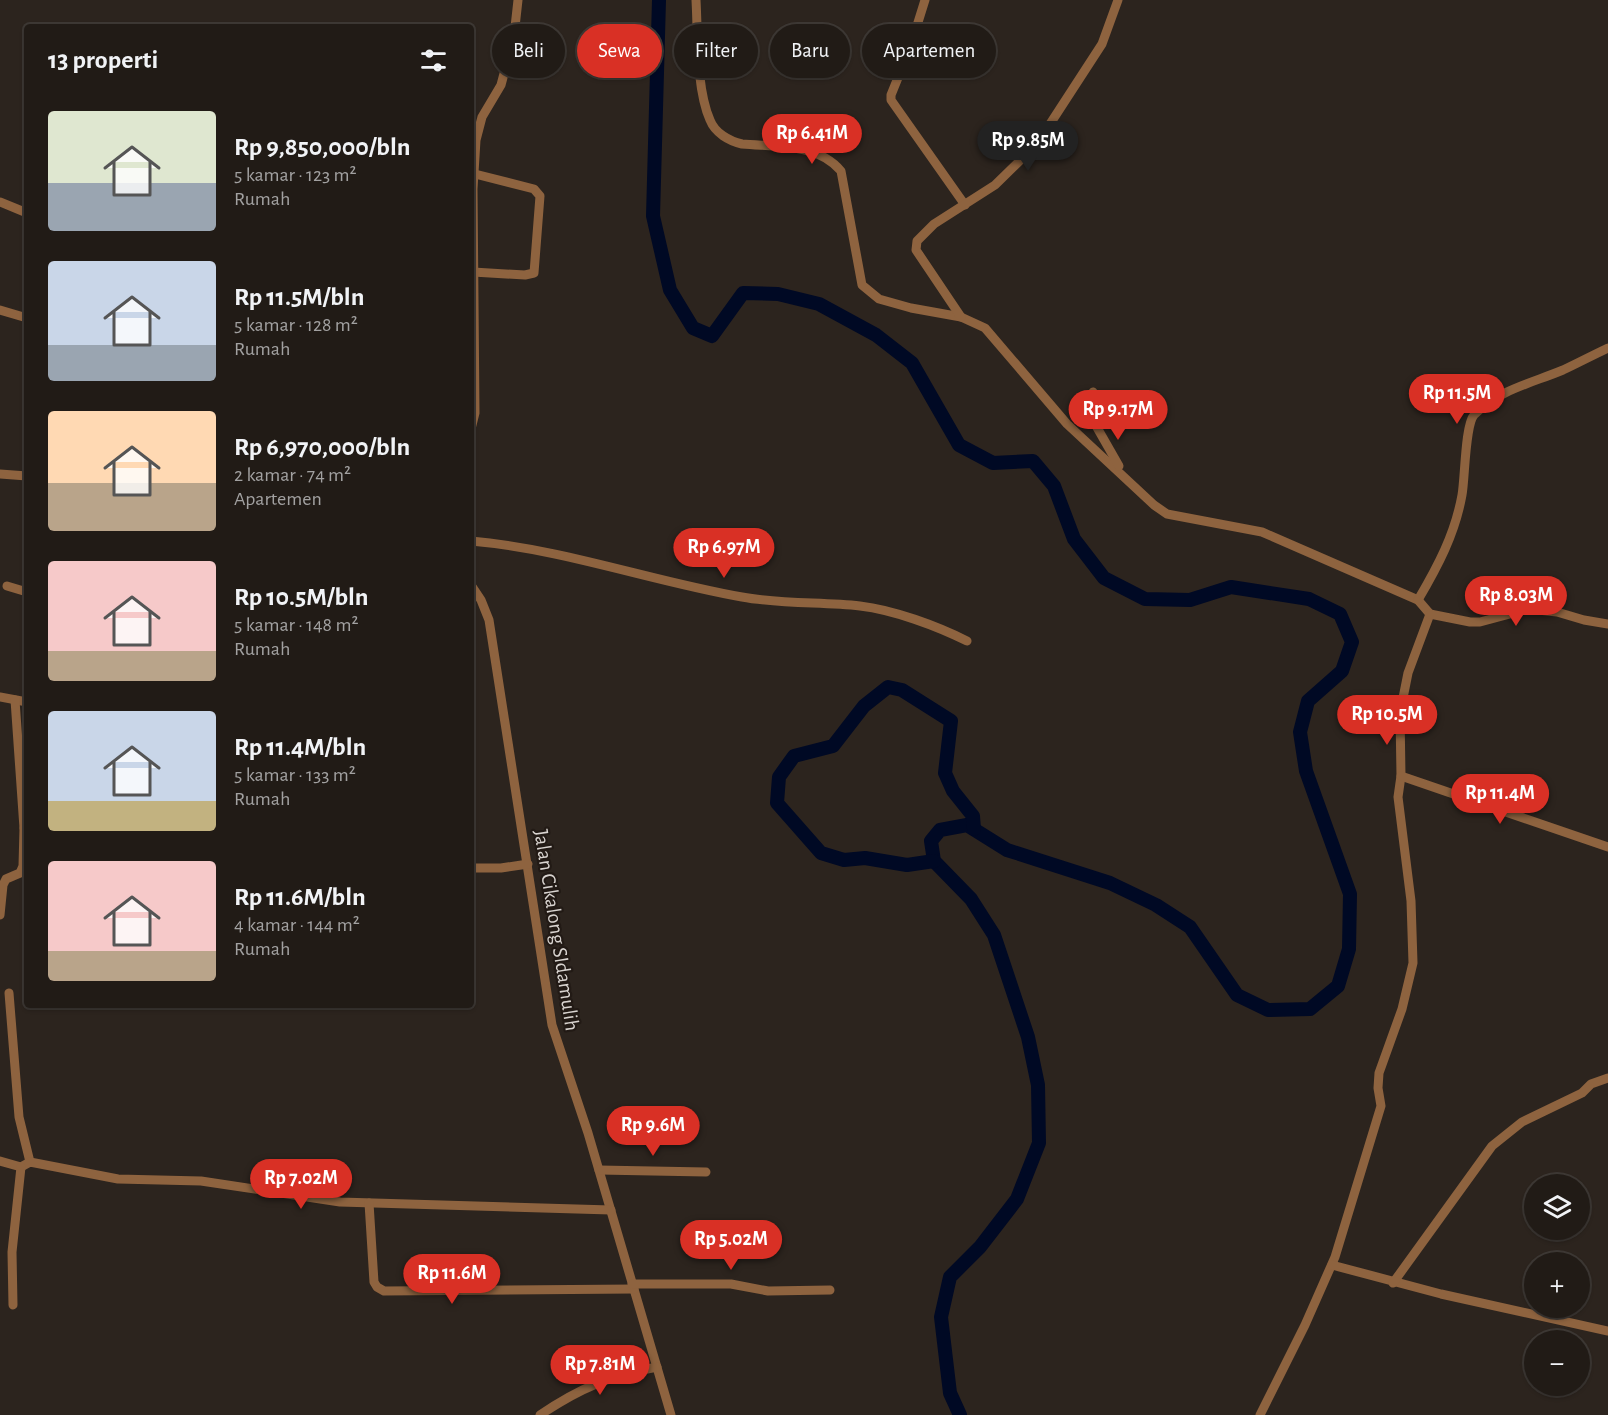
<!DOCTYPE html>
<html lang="id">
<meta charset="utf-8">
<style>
:root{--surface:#211b16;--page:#29241f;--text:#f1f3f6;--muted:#a2a1a1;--line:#3e3935;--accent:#d93025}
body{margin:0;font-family:"Alegreya Sans",sans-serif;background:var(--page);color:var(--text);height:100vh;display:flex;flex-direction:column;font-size:22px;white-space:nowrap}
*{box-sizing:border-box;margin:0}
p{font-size:20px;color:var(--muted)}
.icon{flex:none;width:33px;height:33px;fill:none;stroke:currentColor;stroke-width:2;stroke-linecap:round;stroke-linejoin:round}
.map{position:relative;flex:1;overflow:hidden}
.panel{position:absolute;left:24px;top:24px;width:450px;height:984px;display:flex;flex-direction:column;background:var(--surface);border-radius:6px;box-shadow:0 2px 4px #0004,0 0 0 2px var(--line)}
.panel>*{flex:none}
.banner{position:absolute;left:492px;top:24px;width:570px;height:54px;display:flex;gap:12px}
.tools{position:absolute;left:1524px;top:1174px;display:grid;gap:12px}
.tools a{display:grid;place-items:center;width:66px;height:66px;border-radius:50%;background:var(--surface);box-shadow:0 2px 4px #0004,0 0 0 2px var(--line);font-size:30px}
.price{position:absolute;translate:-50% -51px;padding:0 14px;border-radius:21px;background:var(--accent);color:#fff;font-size:20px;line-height:39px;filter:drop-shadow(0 2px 3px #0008)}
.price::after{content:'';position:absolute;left:50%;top:36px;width:18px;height:14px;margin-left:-9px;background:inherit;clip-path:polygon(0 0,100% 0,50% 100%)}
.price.current{background:#222;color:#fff}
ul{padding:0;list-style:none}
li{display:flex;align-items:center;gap:18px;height:150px;padding:0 24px}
li span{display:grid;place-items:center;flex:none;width:168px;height:120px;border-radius:6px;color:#555}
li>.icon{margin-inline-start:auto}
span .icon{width:72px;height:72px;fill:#fffc;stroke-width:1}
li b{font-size:26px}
h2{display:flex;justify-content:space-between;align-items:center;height:72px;padding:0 24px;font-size:26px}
.pill{padding:0 21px;border-radius:27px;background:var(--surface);box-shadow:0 2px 4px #0004,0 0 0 2px var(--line);font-size:21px;line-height:54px}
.pill.current{background:var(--accent);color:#fff}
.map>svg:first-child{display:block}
</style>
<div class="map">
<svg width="1608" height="1415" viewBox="0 0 1608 1415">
<rect width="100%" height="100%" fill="#2c241e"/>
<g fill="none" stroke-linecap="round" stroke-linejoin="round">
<g stroke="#000924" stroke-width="14">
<polyline points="659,0 653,216 670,290 693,328 712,336 743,293 778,294 819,304 876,335 912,363 959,445 993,463 1033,461 1054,486 1074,539 1104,578 1145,599 1190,600 1231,587 1309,599 1340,614 1352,642 1342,671 1308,701 1300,732 1306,771 1350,894 1349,949 1338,986 1310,1009 1268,1010 1237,995 1190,927 1156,905 1110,883 1007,850 967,825 940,830 931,841 934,861 971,899 994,935 1028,1037 1038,1085 1039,1143 1017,1199 980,1247 950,1277 941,1317 950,1393 960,1415"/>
<polyline points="934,861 907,865 865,858 844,860 821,853 777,803 779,777 794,756 833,746 864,706 888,687 902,690 951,721 945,773 953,791 973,816 974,829"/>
</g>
<g stroke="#8e633f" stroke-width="9">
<path d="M696,0C698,35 696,88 710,120C715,133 729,141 742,144C776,147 818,143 841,171L862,285L879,299L911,308L961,317L985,328L1067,424L1154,505L1167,514L1262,532L1418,600L1430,614L1408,673L1400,713L1401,776L1398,797L1411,901L1413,963L1402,1009L1379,1073L1378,1088L1381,1106L1335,1257L1305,1325L1260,1415"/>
<polyline points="925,0 910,48 891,95 891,100 965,205"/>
<polyline points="471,173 534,189 540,196 534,273 525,275 473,272"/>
<polyline points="0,202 27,213"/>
<polyline points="0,310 27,318"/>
<polyline points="961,317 916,250 917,241 934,224 995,185 1037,144 1102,44 1118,0"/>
<polyline points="1093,392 1090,406 1091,417 1119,466"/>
<polyline points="471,429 475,413 473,189 476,140 482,117 501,85 514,36 518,0"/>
<polyline points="0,474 27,476"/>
<path d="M471,541C563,549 651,581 742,597C780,604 821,602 860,606C894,610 937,626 967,641"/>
<polyline points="471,585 481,600 489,620 552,1025 588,1133 671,1415"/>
<polyline points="7,586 27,592"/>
<path d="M1418,600C1438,566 1455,534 1462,495C1465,479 1465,425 1474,415C1498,390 1532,383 1563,370C1578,363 1593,355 1608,348"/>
<polyline points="1430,614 1470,622 1480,622 1528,609 1557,612 1584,620 1608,624"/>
<polyline points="0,697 27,702"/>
<polyline points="15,700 24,828"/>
<polyline points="1401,776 1608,847"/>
<polyline points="471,868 501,868 528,864"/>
<polyline points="0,915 3,885 6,879 20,873 23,866 24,828 27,828"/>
<polyline points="9,993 19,1117 30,1162"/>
<polyline points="0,1161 21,1167 30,1162 118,1179 201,1181 340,1202 611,1210"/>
<polyline points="599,1170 706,1172"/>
<polyline points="369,1203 374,1282 377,1287 384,1291 634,1289"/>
<polyline points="1332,1265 1441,1294 1608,1331"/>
<polyline points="1393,1283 1492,1146 1522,1122 1582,1093 1591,1084 1608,1078"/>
<polyline points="632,1284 731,1284 768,1291 830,1290"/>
<polyline points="13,1305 12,1252 21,1167"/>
<path d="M540,1415C580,1388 609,1376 657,1367"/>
</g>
</g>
<g text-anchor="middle" stroke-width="4.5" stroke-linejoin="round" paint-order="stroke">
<g font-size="21" fill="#d9d4d0" stroke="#221a15">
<text transform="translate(557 930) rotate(81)" y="7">Jalan Cikalong SIdamulih</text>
</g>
</g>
</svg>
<div class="tools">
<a><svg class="icon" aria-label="layers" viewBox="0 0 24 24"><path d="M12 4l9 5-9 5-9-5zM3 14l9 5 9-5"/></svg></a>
<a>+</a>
<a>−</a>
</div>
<b class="price" style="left:812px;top:165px">Rp 6.41M</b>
<b class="price current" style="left:1028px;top:172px">Rp 9.85M</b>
<b class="price" style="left:1457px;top:425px">Rp 11.5M</b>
<b class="price" style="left:1118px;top:441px">Rp 9.17M</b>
<b class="price" style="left:724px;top:579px">Rp 6.97M</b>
<b class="price" style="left:1516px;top:627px">Rp 8.03M</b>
<b class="price" style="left:1387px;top:746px">Rp 10.5M</b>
<b class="price" style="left:1500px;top:825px">Rp 11.4M</b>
<b class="price" style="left:653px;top:1157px">Rp 9.6M</b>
<b class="price" style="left:301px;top:1210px">Rp 7.02M</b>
<b class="price" style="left:731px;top:1271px">Rp 5.02M</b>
<b class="price" style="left:452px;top:1305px">Rp 11.6M</b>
<b class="price" style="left:600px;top:1396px">Rp 7.81M</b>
<div class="banner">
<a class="pill">Beli</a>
<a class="pill current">Sewa</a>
<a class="pill">Filter</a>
<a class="pill">Baru</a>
<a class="pill">Apartemen</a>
</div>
<section class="panel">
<h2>13 properti<svg class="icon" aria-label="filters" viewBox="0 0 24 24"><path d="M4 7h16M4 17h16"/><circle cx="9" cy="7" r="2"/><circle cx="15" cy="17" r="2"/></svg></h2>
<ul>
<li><span style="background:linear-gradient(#dfe7d0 60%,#9aa5b1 0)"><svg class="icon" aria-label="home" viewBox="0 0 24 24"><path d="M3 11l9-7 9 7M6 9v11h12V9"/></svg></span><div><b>Rp 9,850,000/bln</b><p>5 kamar · 123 m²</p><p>Rumah</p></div></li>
<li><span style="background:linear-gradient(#c9d6e8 70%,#9aa5b1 0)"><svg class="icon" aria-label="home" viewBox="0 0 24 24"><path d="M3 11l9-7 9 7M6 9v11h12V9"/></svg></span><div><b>Rp 11.5M/bln</b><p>5 kamar · 128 m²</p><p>Rumah</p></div></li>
<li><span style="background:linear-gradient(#ffd9b3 60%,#b9a48a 0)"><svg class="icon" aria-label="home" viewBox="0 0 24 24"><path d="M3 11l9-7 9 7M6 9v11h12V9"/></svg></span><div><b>Rp 6,970,000/bln</b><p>2 kamar · 74 m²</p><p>Apartemen</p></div></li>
<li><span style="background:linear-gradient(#f6c9c9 75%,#b9a48a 0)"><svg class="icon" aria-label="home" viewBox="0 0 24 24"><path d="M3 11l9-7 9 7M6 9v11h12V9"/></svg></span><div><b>Rp 10.5M/bln</b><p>5 kamar · 148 m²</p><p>Rumah</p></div></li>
<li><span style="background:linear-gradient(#c9d6e8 75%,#c2b280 0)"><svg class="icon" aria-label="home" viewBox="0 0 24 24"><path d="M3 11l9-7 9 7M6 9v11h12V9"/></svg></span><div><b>Rp 11.4M/bln</b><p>5 kamar · 133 m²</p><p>Rumah</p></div></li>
<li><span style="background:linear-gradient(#f6c9c9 75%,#b9a48a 0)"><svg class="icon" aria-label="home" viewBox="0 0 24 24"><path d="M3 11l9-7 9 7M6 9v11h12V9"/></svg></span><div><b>Rp 11.6M/bln</b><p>4 kamar · 144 m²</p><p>Rumah</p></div></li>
</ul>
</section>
</div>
